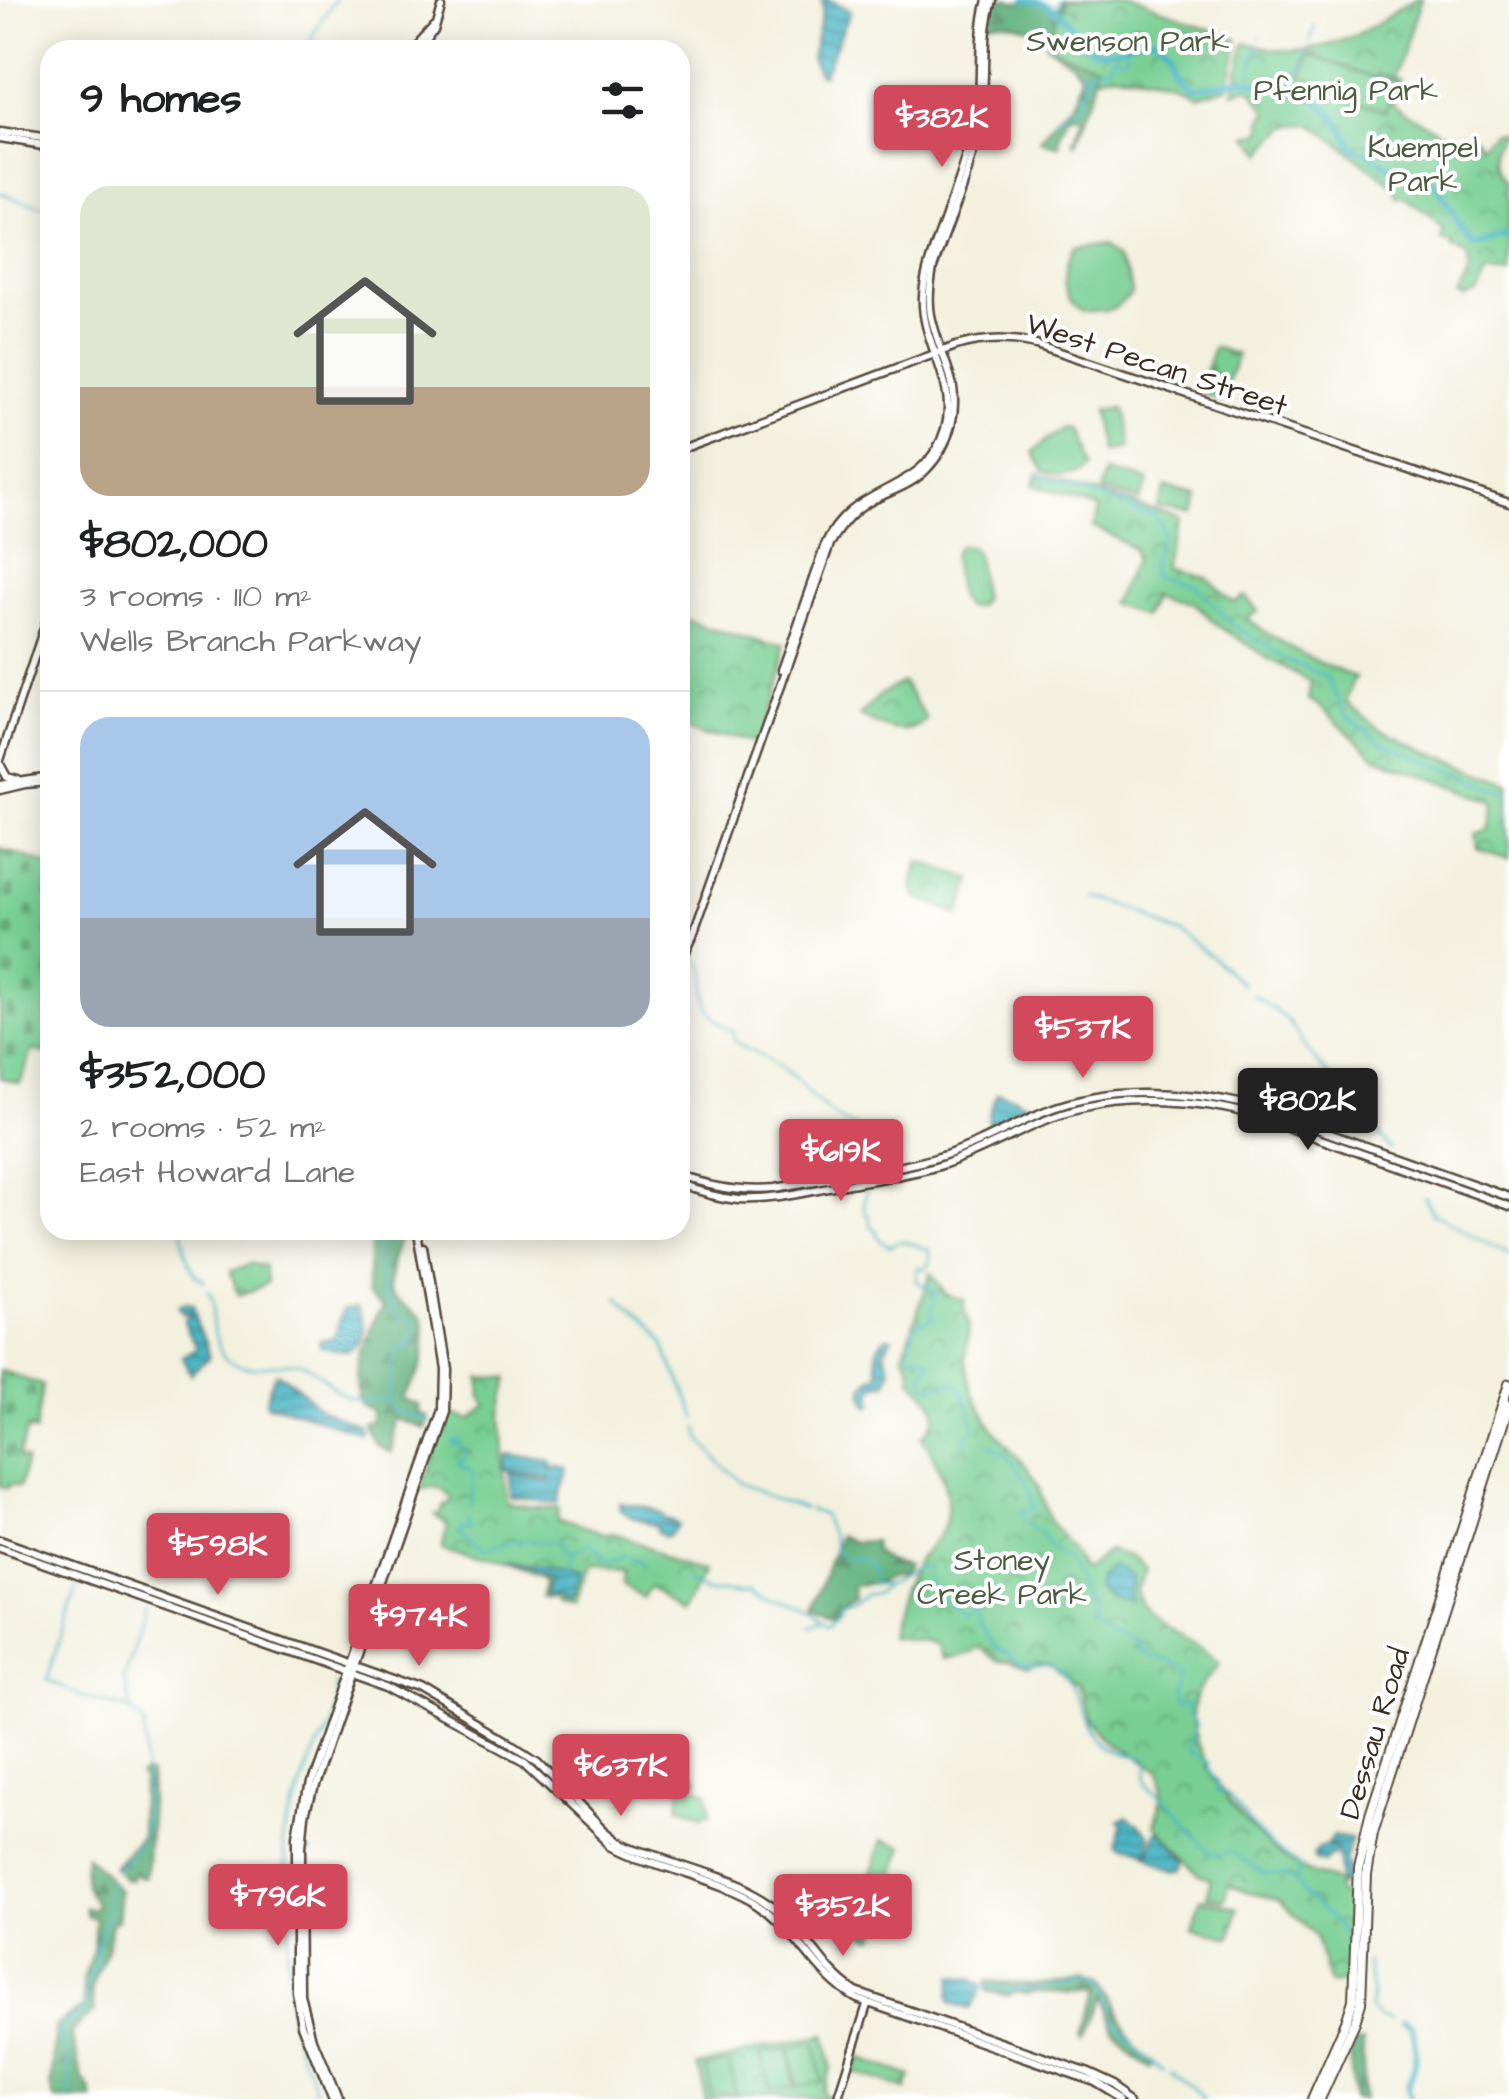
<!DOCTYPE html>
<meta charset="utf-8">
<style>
:root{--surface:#fff;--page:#f2f2f2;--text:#202124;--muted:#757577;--line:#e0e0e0;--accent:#d1495b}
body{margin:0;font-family:"Architects Daughter",sans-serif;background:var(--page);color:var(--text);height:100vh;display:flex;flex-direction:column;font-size:38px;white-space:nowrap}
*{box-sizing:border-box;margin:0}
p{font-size:32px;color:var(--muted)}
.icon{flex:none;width:55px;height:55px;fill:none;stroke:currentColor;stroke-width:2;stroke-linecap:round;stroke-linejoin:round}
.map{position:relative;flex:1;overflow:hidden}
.sheet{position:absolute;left:40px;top:40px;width:650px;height:1200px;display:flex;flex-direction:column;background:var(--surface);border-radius:30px;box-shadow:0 5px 25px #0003}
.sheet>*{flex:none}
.price{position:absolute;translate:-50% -85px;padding:0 22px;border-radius:10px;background:var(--accent);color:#fff;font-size:32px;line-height:65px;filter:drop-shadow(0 2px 5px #0008)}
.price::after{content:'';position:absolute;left:50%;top:60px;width:30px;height:22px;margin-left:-15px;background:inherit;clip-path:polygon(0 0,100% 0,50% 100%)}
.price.active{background:#222;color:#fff}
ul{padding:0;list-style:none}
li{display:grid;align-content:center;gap:20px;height:530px;padding:0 40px}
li+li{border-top:2px solid var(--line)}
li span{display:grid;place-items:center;height:310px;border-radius:30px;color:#555}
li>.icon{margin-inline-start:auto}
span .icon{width:180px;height:180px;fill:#fffc;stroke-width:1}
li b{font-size:42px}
h2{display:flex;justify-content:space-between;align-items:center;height:120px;padding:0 40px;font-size:42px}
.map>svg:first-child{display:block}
</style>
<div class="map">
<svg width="1509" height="2099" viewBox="0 0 1509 2099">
<defs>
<pattern id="grass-tufts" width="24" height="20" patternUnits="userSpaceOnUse" patternTransform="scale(2.5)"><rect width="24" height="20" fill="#78cf93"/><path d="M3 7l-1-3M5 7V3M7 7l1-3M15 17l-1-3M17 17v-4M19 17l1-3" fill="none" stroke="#64a877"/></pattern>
<pattern id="forest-firs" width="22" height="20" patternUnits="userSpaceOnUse" patternTransform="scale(2.5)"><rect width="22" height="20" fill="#62b27d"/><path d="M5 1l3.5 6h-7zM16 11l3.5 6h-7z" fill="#529166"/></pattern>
<pattern id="cemetery-stones" width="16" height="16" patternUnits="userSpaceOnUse" patternTransform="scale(2.5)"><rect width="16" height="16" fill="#78cf93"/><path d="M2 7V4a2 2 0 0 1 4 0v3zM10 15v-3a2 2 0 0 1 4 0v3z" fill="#64a877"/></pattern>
<pattern id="park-crowns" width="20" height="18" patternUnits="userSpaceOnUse" patternTransform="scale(2.5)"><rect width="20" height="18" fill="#78cf93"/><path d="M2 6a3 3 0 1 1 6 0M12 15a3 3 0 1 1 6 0" fill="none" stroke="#64a877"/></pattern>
<pattern id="water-rules" width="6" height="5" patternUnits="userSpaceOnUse" patternTransform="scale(2.5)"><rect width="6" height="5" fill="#49b5c5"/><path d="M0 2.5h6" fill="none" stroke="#3e939f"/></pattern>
</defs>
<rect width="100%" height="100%" fill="#fff"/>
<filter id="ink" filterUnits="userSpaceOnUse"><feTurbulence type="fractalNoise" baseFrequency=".01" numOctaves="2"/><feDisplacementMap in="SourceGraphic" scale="20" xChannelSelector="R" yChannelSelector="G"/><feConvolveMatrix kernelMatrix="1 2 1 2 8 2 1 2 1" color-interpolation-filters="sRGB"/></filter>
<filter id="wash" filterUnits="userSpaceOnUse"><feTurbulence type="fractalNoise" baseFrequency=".0048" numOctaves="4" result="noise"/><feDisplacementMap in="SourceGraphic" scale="40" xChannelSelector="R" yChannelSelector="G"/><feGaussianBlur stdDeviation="2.25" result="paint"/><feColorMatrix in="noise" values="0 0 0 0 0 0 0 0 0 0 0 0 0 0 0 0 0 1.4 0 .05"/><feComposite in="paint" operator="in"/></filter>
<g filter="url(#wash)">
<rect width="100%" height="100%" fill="#f3f0de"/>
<polygon fill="url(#grass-tufts)" stroke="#5a7c58" stroke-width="2.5" points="882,1840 903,1847 874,1938 868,1937 849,1919 858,1911"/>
<g fill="url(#forest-firs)" stroke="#4e6e4e" stroke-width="2.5">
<path d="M994,0H1010L1013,2H1036L1056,9L1059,0H1113L1146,81L1118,75L1101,79L1077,148L1076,142L1083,118L1077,115L1070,117L1061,140V148L1042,143L1076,100L1086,76L1074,62L1046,45L1048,36C1034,30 1004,19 989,23Z"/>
<path d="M372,1230H408C404,1242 394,1264 394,1276C393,1295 416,1299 424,1313C437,1337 420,1375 411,1398L423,1405L421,1413L427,1416L424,1427L404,1419L391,1453L380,1447L372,1429L382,1426V1414C377,1412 371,1410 368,1407C347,1386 378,1322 386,1300L372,1286Z"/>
<polygon points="840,1535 854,1542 874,1541 875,1551 888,1561 906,1566 899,1576 892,1575 879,1582 853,1586 854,1599 845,1605 835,1619 813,1611"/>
<polygon points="144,1772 152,1772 153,1805 148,1878 143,1877 137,1871 133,1879 127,1879 115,1868 142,1838 143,1779 139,1776"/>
<path d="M86,1857L122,1891L119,1920L113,1921C110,1932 108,1943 104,1953C96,1981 89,1978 95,2010L72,2032L82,2078L90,2089L93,2099H55L51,2085L56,2026L84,2006L83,1979L93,1948L95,1918L86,1914L84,1907L95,1909L96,1902C81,1889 83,1875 86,1857Z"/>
<polygon points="1083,1979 1095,1983 1125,2026 1152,2051 1149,2055 1111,2027 1098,1999 1083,2035 1080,2033 1091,1993 1037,1992 1024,1994 1017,1992 1008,1996 986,1991 986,1981 1034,1985"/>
<polygon points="1363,2042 1363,2099 1352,2099 1350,2043"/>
</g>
<g fill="url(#cemetery-stones)" stroke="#5a7c58" stroke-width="2.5">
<polygon points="1214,347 1237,355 1222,400 1199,392"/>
<polygon points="0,848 50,865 50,1055 33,1050 20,1084 0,1078"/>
<polygon points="0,1370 42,1385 35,1432 27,1430 18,1457 26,1460 19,1487 9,1484 8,1488 0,1487"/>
</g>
<g fill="url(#park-crowns)" stroke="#5a7c58" stroke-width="2.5">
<polygon points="1061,0 1119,0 1238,39 1227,88 1198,97 1180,88 1118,75 1101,79 1103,67 1046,45"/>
<path d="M1415,0H1420L1394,77L1401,79L1393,103L1446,134L1469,142L1471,137H1479L1486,147L1495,133L1503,135C1497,154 1494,168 1509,183V273H1486L1477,292L1463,298L1457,296L1469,272L1468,256L1452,248V244L1442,240L1444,232C1432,219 1418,211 1407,199L1401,200V196L1391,186L1314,126C1285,119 1278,136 1259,154L1248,136L1264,133V117L1270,112L1255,94L1246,89L1233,94L1236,74L1245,43C1258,45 1271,49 1284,50C1335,53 1374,27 1415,0Z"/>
<path d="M1037,474L1185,522L1174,568L1207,577L1234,603L1245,596L1258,611L1247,619C1281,644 1317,664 1356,677L1351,684L1346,702L1381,729L1428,751L1509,783V858L1478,848L1476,834L1490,829L1496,802L1375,757L1320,706L1308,699L1311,682L1267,658L1215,623L1194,602L1167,593L1160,613L1130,603L1147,559L1141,550L1091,527L1095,507L1033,485Z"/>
<polygon points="690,611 786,643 752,745 680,719 680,640"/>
<path d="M903,682L927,720C909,742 882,726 860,716L881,694Z"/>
<path d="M919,861L971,879L959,915L916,897C909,885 915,873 919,861Z"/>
<polygon points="246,1264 264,1270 265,1286 235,1296 225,1272"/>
<path d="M931,1273L946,1294L964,1300V1310L969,1325L965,1362L971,1392L993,1430L1028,1468L1039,1485L1051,1521L1074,1549L1085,1571L1110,1552L1127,1558L1141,1570L1135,1591L1141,1609L1150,1619L1195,1644L1219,1662C1212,1673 1197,1688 1194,1701C1180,1752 1252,1838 1292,1863C1306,1872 1320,1876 1336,1881L1339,1893L1348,1896L1349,1981L1330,1984L1315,1936L1279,1900L1248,1892L1229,1884L1225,1900L1207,1896L1211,1878L1200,1875L1154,1828L1163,1798L1153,1774L1108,1744L1086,1721L1078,1689L1050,1665L1038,1664L1028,1669L1009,1662L997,1661L979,1647L963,1655L943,1659L938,1645L926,1641L890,1637C894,1616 905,1580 916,1563C923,1552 935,1545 941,1533C957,1502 940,1464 922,1437C949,1413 930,1399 911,1379V1370L903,1355Z"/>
<path d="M480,1376L510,1377L502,1413L506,1501L530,1507L560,1509L557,1521C565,1524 597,1536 604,1536C606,1536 608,1534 611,1534C623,1534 629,1543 642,1542L710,1562L692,1601L654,1583L646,1597L622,1586L623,1572L584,1571L570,1609L557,1604L553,1598L541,1597L544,1585L542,1579L495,1561L440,1544L446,1522L432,1513L438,1510L439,1504L449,1498C440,1484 431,1485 418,1491L444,1412L467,1418L486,1404L481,1397Z"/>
<polygon points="692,1780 696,1780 698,1783 696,1795 705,1798 707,1819 698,1824 676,1814 679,1794 689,1793 689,1783"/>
<polygon points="1201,1898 1239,1908 1231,1937 1191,1927"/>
<polygon points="825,2034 832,2067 823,2093 833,2099 702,2099 695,2061"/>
<polygon points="858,2057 911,2076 906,2089 854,2072"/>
</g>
<g fill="#78cf93" stroke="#5a7c58" stroke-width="2.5">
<polygon points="1310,54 1375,78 1378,74 1396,81 1385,111 1302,77"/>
<path d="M1112,242L1124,252L1130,290C1110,319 1108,305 1084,311C1063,295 1059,269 1075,247Z"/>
<polygon points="1111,407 1119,449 1100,453 1092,410"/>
<path d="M1061,427L1067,428L1084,465C1072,478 1058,477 1042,471L1032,452Z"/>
<polygon points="1103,472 1144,484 1138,502 1097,490"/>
<polygon points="1164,491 1199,498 1195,516 1160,510"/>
<path d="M962,545L972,547L977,554L983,598C980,606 973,608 965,606L959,598L953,557L957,548Z"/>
<polygon points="815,2042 823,2081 797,2087 789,2047"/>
<polygon points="787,2047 795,2087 769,2092 761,2053"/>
<polygon points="728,2058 737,2098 710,2099 702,2064"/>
</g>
<g fill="url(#water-rules)" stroke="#427072" stroke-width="2.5">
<polygon points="828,0 850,11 823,75 818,73 811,58 823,11 822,1"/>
<polygon points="997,1092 1017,1097 1017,1099 1030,1103 1032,1108 988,1128 989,1115"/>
<path d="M361,1305C369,1317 372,1344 357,1353C349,1359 332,1353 323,1351L321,1343L336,1341L347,1309Z"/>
<polygon points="184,1307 191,1308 210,1356 190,1375 181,1359 196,1350 183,1323 189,1318 188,1315 181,1318 177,1311"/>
<path d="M886,1337L892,1338L884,1352L891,1370L886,1383L872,1387V1404L868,1406C856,1391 865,1380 879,1374C875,1358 873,1349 886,1337Z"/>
<polygon points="274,1375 276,1375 323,1415 365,1431 370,1437 369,1441 265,1406 263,1403"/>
<polygon points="508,1455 552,1462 551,1473 553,1467 570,1470 559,1504 511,1496 511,1474 549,1481 550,1478 506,1471"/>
<polygon points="620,1503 659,1510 664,1514 668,1514 678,1518 673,1528 667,1530 659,1527 659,1523 633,1519 621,1511"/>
<polygon points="506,1564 541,1569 573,1579 575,1581 568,1603 563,1603 554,1595 544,1596 548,1579"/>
<path d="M1114,1569L1130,1579L1129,1606C1105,1602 1083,1588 1114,1569Z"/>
<polygon points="1128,1817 1140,1827 1148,1840 1142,1860 1117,1852 1115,1849 1122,1825 1119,1822"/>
<polygon points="1156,1834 1161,1836 1183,1861 1181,1868 1175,1870 1143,1861"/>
<polygon points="1333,1836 1351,1839 1344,1862 1348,1865 1344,1885 1339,1884 1338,1859 1336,1855 1330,1856 1324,1863 1315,1860 1313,1856 1320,1847 1325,1846 1340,1850 1327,1844"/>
<polygon points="952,1976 971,1979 981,1986 977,1997 969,2009 951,2003 949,1997"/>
</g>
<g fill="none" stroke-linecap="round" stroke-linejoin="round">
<g stroke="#49b5c5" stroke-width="2.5">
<polyline points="1054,11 1057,0"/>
<polyline points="1260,38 1260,37"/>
<polyline points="1310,42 1315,26"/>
<polyline points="309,50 314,35 337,0"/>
<polyline points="1256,53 1258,47"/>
<polyline points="1298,77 1307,52"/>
<polyline points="1249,82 1255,55"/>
<polyline points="1292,93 1297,79"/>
<polyline points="1058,122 1084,102 1082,92 1093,86 1094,82 1088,80 1088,73 1093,71 1094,77 1098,77 1100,71 1113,70 1114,61 1119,59 1122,63 1130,61 1127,51"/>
<polyline points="1430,182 1445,138"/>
<polyline points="0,193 50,212"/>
<polyline points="1037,475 1158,518 1172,539 1162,568 1165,577 1196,585 1231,623 1285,659 1326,676 1346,715 1383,743 1509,794"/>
<polyline points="1083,896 1171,926 1214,958 1243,985"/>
<polyline points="680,919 684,926 680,932"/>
<path d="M686,958C702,973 689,996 703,1013C710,1021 722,1026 732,1031L734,1042C749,1052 767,1058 783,1069C813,1091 825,1120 865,1131L869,1137L867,1164"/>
<polyline points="1253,995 1287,1019 1307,1049 1392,1150"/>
<path d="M866,1188L864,1207L866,1215L869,1216L872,1227L877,1231V1236L882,1242L891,1246L896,1242L904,1241L930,1250V1265L920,1269L918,1267L917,1279L920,1285H928L936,1297L931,1311L933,1318L914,1326L908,1353L912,1357L920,1356L929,1359L930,1363C922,1371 921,1379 926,1388C938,1389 945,1379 958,1385C966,1401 974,1413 973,1431L964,1439L968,1447"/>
<polyline points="1424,1197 1433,1214 1509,1256"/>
<path d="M180,1230C182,1247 186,1264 194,1278L201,1281L203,1284"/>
<path d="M383,1230L384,1242L379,1245L390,1285L388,1292C397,1294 398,1303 398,1312L417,1318L420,1332L415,1342L401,1348L396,1400L407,1412L429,1420"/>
<path d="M207,1293C216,1314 207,1330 224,1351C246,1375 270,1359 297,1368C304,1370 311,1376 317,1380C347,1400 359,1409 396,1400"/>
<polyline points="616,1302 629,1318 661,1346 686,1416"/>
<polyline points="688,1426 689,1436 736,1484 805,1509"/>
<polyline points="450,1438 453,1444 455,1439 458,1439 460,1448 464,1452 464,1457 457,1459 458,1462 470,1467 474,1472 469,1494 469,1502"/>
<path d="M990,1445C1015,1455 1030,1483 1034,1509L1021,1511L1024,1522L1042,1533L1049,1546L1070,1560L1073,1571L1079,1578V1586L1093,1615C1090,1628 1094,1627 1103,1633C1116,1642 1118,1642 1133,1647L1134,1655L1138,1659L1173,1671L1179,1677L1173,1696L1175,1705H1188V1712L1196,1725L1187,1750C1193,1758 1200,1757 1208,1762L1209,1768L1219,1783L1217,1792H1225L1231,1797L1256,1830L1272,1846L1298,1865L1299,1871L1296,1880"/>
<polyline points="810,1510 824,1515 833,1537 835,1552 851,1561 860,1557 870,1565 874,1575 874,1584 885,1585"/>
<path d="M467,1513L472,1522H463L459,1527L485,1549C499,1546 512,1539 526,1540C537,1541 538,1544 550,1542L557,1546L558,1554L561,1557L572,1556L582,1549L601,1565L623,1557L631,1559L634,1563L640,1561L645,1563"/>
<path d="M695,1571L719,1580L729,1579L746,1584L756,1583L779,1598L806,1609L829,1626L839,1616L840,1610L853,1605L868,1593L871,1595L878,1593C884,1585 913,1568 924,1564L928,1570C928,1599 947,1597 961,1614L976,1611L979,1625L995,1649C1007,1652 1011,1659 1021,1665C1031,1671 1041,1662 1052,1667C1075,1676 1077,1709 1086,1727C1089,1733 1096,1740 1101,1745C1112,1755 1125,1754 1137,1760C1140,1767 1139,1776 1142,1782C1146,1788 1155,1793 1160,1798C1172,1810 1200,1849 1215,1854C1221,1855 1225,1853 1231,1851L1263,1873L1282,1875L1296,1880L1303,1892L1329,1915L1344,1934L1347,1943L1351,1945"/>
<polyline points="560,1577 565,1560"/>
<polyline points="78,1583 46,1680 80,1695 127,1708"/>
<polyline points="810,1628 823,1623"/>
<polyline points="307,1855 310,1851"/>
<polyline points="120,1872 145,1839 148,1816 144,1724 130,1709 124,1680 145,1608"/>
<path d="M288,1889C287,1852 292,1815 302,1780C310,1751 332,1710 329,1681"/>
<path d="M288,1904C288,1943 285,1985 293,2024C299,2050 315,2072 319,2099"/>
<polyline points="1367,1961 1373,1994 1370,2008 1378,2017 1390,2021"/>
<polyline points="980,1988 991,1986 1009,1991 1017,1989 1028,1990 1083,1981 1091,1983 1098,1991 1110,2019 1132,2033 1163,2062"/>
<polyline points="1170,2066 1203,2097 1203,2099"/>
<path d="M69,2099C74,2084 67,2047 59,2033C65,2021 74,2019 85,2009L87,1984L98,1961L94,1953L103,1927L106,1923L113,1883"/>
</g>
<g stroke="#49b5c5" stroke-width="6">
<path d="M1024,0C1032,2 1041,2 1047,6C1069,17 1078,48 1103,52C1123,55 1140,44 1159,45L1175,61L1179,72L1194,89L1240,80L1309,96C1330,107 1343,125 1350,147L1366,153L1410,179L1433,184L1438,189L1444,202L1471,244C1484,247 1495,236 1509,236"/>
<path d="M1402,2025L1411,2029C1417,2049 1419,2069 1406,2088L1408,2099"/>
</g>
</g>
</g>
<g filter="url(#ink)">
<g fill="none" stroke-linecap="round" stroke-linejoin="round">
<g stroke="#57483b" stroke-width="11">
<g id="secondary">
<polyline points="406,50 433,20"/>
<polyline points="415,50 434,24 441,0"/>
<polyline points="0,132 50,139"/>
<polyline points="0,138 50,146"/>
<path d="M680,449L956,346C983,338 1009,337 1036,344L1509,503"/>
<path d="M781,670L824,547C852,480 925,498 945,429C959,381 920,343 923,296C924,275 931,256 938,237C951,201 965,165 974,128C985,86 975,42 987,0"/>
<polyline points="0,760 50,610"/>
<polyline points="0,764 7,777 18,780"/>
<polyline points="0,785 50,777"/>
<polyline points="0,790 25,784 50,782"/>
<path d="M680,962L691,939L830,544C841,526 853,510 873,500C893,490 912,485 927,469C951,444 960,407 950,375C944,355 935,336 931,315C928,299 930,284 933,268C949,219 973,169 981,118C987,78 980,39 992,0"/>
<path d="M680,1175C711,1186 740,1192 773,1189C825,1180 880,1173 932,1159C971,1149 1007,1127 1045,1111C1108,1086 1184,1090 1249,1105L1509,1197"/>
<path d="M680,1184C699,1191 718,1197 739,1199C774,1201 810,1191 845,1185C877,1179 911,1175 942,1165C990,1149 1034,1119 1084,1108C1136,1096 1199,1100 1250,1114L1509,1206"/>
<path d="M0,1540L423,1690L511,1742L537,1759L606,1830L620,1841C666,1864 730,1874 770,1903C804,1927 820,1969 856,1992L1089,2073L1115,2085L1135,2099"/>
<path d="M0,1548L388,1686L525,1760L615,1845C659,1869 716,1877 758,1903C798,1929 814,1975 857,1999L1095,2082L1123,2099"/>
<polyline points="332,2099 303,2027 297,1993 297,1837 307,1783 438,1409 439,1369 416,1230"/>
<polyline points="338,2099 314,2041 303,1999 302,1849 305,1817 313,1785 442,1411 443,1369 423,1246"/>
<polyline points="837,2099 867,2005"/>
</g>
</g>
<g stroke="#57483b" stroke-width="12">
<g id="primary">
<polyline points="1312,2099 1346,2022 1353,2000 1358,1867 1370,1815 1509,1384"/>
<polyline points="1320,2099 1355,2022 1361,2002 1366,1875 1373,1833 1509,1405"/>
</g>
</g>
<use href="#secondary" stroke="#fff" stroke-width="6"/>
<use href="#primary" stroke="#fff" stroke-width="8"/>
</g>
</g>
<g text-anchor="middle" stroke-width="8" stroke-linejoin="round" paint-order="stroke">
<g font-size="30" fill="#4d5c41" stroke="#fff">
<text x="1128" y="51">Swenson Park</text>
<text x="1346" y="100">Pfennig Park</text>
<text x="1423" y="157">Kuempel<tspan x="1423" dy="34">Park</tspan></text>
<text x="1002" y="1570">Stoney<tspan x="1002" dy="34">Creek Park</tspan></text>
</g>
<g font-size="30" fill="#3b2a1e" stroke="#fff">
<text transform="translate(1157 364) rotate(18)" y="10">West Pecan Street</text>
<text transform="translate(1374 1733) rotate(-73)" y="10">Dessau Road</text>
</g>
</g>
</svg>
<b class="price" style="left:942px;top:170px">$382K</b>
<b class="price" style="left:1083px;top:1081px">$537K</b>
<b class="price active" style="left:1308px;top:1153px">$802K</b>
<b class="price" style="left:841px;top:1204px">$619K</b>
<b class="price" style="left:218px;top:1598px">$598K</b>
<b class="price" style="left:419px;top:1669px">$974K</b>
<b class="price" style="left:621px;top:1819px">$637K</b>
<b class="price" style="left:278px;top:1949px">$796K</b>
<b class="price" style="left:843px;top:1959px">$352K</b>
<section class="sheet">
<h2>9 homes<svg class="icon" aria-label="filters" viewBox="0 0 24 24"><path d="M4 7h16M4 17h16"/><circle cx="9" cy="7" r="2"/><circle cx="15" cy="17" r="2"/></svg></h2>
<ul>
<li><span style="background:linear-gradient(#dfe7d0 65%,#b9a48a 0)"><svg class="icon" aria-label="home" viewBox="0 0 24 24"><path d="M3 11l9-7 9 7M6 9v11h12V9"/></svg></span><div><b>$802,000</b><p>3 rooms · 110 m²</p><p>Wells Branch Parkway</p></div></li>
<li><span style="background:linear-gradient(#a9c7e8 65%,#9aa5b1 0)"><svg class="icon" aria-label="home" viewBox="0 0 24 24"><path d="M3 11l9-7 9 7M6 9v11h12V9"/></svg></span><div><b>$352,000</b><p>2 rooms · 52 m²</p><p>East Howard Lane</p></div></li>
</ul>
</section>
</div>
